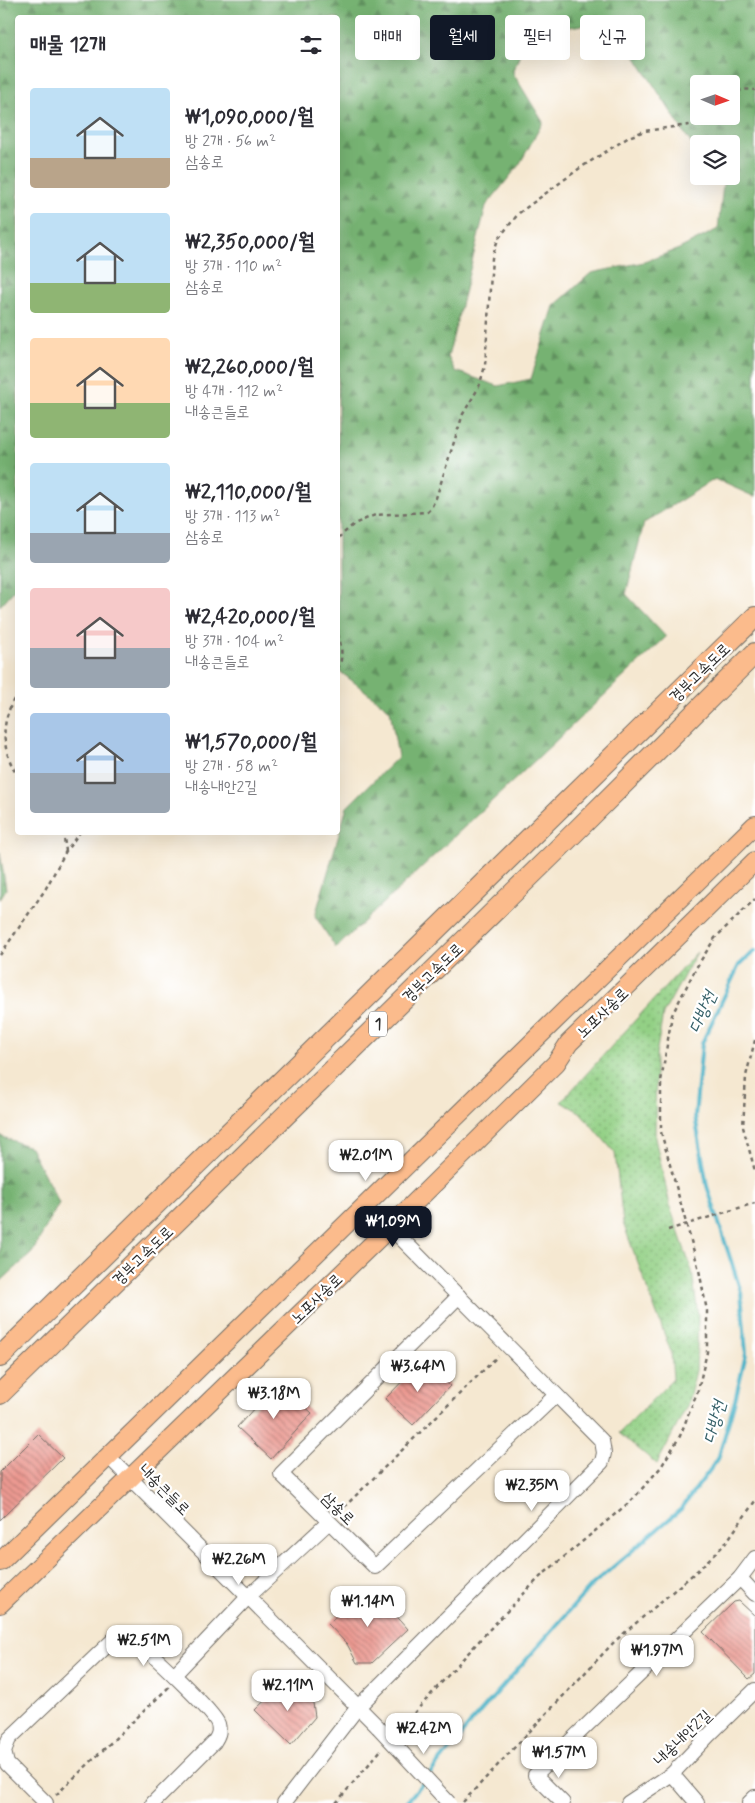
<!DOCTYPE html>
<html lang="ko">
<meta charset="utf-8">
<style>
:root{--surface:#fff;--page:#f2f2f3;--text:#2b2b33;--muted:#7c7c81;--accent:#111827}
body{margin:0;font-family:Mynerve,"Poor Story",sans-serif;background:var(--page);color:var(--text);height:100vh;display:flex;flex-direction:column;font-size:19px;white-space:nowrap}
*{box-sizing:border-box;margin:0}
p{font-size:16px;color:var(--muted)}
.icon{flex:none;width:28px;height:28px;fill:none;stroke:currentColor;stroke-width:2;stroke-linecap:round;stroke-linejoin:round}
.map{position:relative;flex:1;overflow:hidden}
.sheet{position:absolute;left:15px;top:15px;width:325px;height:820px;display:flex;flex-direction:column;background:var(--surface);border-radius:5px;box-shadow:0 5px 20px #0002}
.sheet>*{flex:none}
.top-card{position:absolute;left:355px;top:15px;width:325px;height:45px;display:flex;gap:10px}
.needle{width:32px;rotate:92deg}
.fabs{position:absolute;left:690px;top:75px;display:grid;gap:10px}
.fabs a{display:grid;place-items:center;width:50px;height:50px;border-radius:5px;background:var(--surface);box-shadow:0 5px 20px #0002;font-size:25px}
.price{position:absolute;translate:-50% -42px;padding:0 11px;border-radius:10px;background:#fff;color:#222;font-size:16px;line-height:32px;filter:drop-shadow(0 1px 2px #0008)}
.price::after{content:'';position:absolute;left:50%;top:30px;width:15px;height:11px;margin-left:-8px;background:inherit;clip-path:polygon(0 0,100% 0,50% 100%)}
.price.on{background:var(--accent);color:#fff}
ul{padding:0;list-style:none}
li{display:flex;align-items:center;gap:15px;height:125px;padding:0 15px}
li span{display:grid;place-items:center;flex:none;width:140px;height:100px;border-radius:5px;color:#555}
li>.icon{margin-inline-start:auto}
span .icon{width:60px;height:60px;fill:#fffc;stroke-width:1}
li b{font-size:21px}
h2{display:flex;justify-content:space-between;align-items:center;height:60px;padding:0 15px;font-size:21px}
.chip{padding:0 18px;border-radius:5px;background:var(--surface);box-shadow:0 5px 20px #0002;font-size:18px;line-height:45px}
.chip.on{background:var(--accent);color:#fff}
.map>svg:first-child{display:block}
</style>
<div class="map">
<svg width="755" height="1803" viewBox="0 0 755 1803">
<defs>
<pattern id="forest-firs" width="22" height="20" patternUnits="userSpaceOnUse" patternTransform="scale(1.25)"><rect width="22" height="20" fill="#76b272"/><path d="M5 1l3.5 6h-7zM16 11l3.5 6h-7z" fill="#61915e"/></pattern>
<pattern id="park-dots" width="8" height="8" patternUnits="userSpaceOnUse" patternTransform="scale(1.25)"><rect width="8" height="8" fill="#93d085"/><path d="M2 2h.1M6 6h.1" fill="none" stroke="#78a96d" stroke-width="1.8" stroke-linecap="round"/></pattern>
<pattern id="building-back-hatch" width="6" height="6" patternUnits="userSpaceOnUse" patternTransform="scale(1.25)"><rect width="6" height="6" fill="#eb9991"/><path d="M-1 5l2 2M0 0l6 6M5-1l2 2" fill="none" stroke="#bf7d77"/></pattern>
</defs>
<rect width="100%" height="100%" fill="#fff"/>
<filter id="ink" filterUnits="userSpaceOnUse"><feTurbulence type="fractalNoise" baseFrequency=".02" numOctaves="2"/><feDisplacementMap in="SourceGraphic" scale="10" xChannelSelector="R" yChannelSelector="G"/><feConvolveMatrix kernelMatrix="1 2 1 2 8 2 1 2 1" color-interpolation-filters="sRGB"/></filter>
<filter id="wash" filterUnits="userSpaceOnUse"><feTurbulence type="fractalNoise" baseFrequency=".0096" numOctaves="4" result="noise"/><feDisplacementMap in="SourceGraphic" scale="20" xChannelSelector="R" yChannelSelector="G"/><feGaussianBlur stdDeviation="1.12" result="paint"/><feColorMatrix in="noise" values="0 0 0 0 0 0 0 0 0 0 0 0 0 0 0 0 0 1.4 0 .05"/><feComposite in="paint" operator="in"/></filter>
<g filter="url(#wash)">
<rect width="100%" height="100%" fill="#f5e8d1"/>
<g fill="url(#forest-firs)" stroke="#506e4e" fill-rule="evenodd">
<path d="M0,0H755V497L715,479L644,523L626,594L666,637L336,948L315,916L347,807L398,757L390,710L338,670V18H18V586L0,606ZM605,22L633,53L698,154L699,144H731V176H724L718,229L679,249L644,262L591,273L554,306L531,379L498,386L455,371L448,357L486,206L519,165L543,122L513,73L527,33ZM699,84H731V116H699Z"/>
<polygon points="0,853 6,889 0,899"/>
<polygon points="0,1136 30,1147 59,1203 32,1253 0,1282"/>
</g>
<polygon fill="url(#park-dots)" stroke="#5f7e58" points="697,952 663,1014 656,1055 655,1138 671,1210 692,1271 698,1316 696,1371 687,1406 657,1464 619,1433 673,1379 671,1352 623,1223 615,1153 580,1112 561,1102"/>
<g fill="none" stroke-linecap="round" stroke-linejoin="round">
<g stroke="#47b1c6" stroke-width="4">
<polyline points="428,1776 474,1719 592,1585 681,1509 718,1459 735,1400 746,1354 741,1292 707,1186 695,1116 702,1043 739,965 755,951"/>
<polyline points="406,1803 424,1781"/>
</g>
</g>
<g id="blocks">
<g fill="url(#building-back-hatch)">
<polygon points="423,1360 450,1386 413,1425 385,1399"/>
<polygon points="278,1382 312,1413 271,1459 237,1427"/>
<polygon points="38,1434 63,1458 0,1520 0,1472"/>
<polygon points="373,1590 408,1629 372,1663 357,1663 347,1644 328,1624 357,1596 361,1601"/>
<polygon points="739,1601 755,1616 755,1674 749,1679 703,1632 734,1602"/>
<polygon points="285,1681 313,1703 315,1717 291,1745 255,1710"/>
</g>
</g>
</g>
<g filter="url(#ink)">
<use href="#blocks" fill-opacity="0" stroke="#726d65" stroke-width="1"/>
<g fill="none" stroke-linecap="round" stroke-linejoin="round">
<g stroke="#726d65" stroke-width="16">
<g id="minor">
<polyline points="459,1296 281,1474 375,1567 556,1395"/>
<polyline points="108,1456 378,1727"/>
<polyline points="740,1578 755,1594"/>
<polyline points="174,1675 248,1597 329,1522"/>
<polyline points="672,1774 697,1803"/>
<path d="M46,1803L7,1764L4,1751L9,1739L113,1640C120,1638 128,1636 135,1641C148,1649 214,1712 218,1724C220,1732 218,1736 214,1742L153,1803"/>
<polyline points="284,1803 358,1707 602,1462 604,1453 602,1441 390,1227"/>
<polyline points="563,1803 535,1775 740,1578 755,1558"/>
<polyline points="628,1803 672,1774 709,1735 755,1690"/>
<polyline points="749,1803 755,1797"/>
</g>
</g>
<g stroke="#726d65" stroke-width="20">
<g id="major">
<polyline points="0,1562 755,825"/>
<polyline points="0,1604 390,1227 556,1063 569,1043 755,861"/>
</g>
</g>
<g stroke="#726d65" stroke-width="22">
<g id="highway">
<polyline points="0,1357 755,617"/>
<polyline points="0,1394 557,850 755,653"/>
</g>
</g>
<g stroke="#726d65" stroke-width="2.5" stroke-dasharray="4 4" stroke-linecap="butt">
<path d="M731,96C738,89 746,89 755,90"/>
<polyline points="338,538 354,524 375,515 427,512 431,508 436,498 463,414 479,387 485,366 492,258 498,239 519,213 580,168 629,137 644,131 704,123 711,116"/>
<path d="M338,634C341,644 344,658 338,668"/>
<path d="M18,692C0,721 0,747 18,777"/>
<polyline points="63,832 66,851"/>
<polyline points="0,955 45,890 66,851 80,832"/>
<polyline points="755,1040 746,1076 743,1127 755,1171"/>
<polyline points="668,1230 755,1203"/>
<polyline points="338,1513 498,1356"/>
<polyline points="398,1731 488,1631 540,1577 632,1500 661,1467 680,1436 698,1390 707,1352 707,1311 699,1270 661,1132 661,1081 672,1015 696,968 715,938 755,899"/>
<polyline points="56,1795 169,1687"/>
<polyline points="463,1802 615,1641 698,1570 725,1544 755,1501"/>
<polyline points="336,1803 381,1750"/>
</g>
<use href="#minor" stroke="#fff" stroke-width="14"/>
<use href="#major" stroke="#fbbb8c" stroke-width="18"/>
<use href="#highway" stroke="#fbbb8c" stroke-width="20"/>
<g stroke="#726d65" stroke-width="16" stroke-linecap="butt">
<polyline id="minor-bridge" points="378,1727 449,1803"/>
</g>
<use href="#minor-bridge" stroke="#fff" stroke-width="14"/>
</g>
</g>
<g text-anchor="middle" stroke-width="4.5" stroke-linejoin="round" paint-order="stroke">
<rect fill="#fff" stroke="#6b6b6b" stroke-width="1" x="369" y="1011.5" width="18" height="25" rx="4"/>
<g font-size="15" font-weight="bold" fill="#2b2b2b">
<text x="378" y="1029">1</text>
</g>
<g font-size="16" fill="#2b2b2b" stroke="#fff">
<text transform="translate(699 672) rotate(-44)" y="6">경부고속도로</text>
<text transform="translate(432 972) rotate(-44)" y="6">경부고속도로</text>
<text transform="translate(602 1012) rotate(-44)" y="6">노포사송로</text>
<text transform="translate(142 1255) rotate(-44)" y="6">경부고속도로</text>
<text transform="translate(316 1298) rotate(-44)" y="6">노포사송로</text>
<text transform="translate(165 1489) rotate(45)" y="6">내송큰들로</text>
<text transform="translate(339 1508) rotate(45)" y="6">삼송로</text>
<text transform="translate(682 1737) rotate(-44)" y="6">내송내안2길</text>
</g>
<g font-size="18" font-style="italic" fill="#366169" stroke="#fff">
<text transform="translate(702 1012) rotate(-66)" y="6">다방천</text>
<text transform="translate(714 1422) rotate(-75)" y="6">다방천</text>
</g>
</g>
</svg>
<div class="fabs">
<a><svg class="needle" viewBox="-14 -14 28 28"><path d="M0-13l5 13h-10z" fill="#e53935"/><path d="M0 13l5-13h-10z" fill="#7c7c81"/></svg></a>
<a><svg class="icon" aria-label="layers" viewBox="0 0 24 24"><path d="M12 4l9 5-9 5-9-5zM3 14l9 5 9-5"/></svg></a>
</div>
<b class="price" style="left:366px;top:1182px">₩2.01M</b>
<b class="price on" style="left:393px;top:1248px">₩1.09M</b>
<b class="price" style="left:418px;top:1393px">₩3.64M</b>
<b class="price" style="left:274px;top:1420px">₩3.18M</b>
<b class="price" style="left:532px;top:1512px">₩2.35M</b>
<b class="price" style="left:239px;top:1586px">₩2.26M</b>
<b class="price" style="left:368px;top:1628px">₩1.14M</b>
<b class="price" style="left:144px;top:1667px">₩2.51M</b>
<b class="price" style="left:657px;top:1677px">₩1.97M</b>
<b class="price" style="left:288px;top:1712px">₩2.11M</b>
<b class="price" style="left:424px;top:1755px">₩2.42M</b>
<b class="price" style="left:559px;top:1779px">₩1.57M</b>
<div class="top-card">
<a class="chip">매매</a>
<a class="chip on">월세</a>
<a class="chip">필터</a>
<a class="chip">신규</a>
</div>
<section class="sheet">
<h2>매물 12개<svg class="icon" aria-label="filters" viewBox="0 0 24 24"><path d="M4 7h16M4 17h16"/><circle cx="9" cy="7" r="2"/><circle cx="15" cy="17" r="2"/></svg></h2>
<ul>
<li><span style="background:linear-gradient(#bfe0f5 70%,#b9a48a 0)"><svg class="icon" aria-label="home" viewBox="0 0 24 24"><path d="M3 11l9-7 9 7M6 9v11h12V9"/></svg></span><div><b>₩1,090,000/월</b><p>방 2개 · 56 m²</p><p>삼송로</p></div></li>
<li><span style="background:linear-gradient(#bfe0f5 70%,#8fb573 0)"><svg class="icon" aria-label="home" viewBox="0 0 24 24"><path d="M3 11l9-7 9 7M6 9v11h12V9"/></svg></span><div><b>₩2,350,000/월</b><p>방 3개 · 110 m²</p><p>삼송로</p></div></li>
<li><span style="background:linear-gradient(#ffd9b3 65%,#8fb573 0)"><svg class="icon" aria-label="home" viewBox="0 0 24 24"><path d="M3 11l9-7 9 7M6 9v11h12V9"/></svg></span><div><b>₩2,260,000/월</b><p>방 4개 · 112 m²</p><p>내송큰들로</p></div></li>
<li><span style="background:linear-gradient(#bfe0f5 70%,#9aa5b1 0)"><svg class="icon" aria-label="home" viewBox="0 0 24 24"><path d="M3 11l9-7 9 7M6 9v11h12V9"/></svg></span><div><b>₩2,110,000/월</b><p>방 3개 · 113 m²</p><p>삼송로</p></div></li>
<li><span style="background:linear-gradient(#f6c9c9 60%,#9aa5b1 0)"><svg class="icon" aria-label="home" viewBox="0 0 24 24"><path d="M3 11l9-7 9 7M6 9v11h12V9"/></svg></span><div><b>₩2,420,000/월</b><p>방 3개 · 104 m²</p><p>내송큰들로</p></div></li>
<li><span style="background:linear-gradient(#a9c7e8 60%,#9aa5b1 0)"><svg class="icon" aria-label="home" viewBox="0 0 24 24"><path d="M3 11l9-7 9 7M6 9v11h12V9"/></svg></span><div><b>₩1,570,000/월</b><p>방 2개 · 58 m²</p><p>내송내안2길</p></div></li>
</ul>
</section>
</div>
